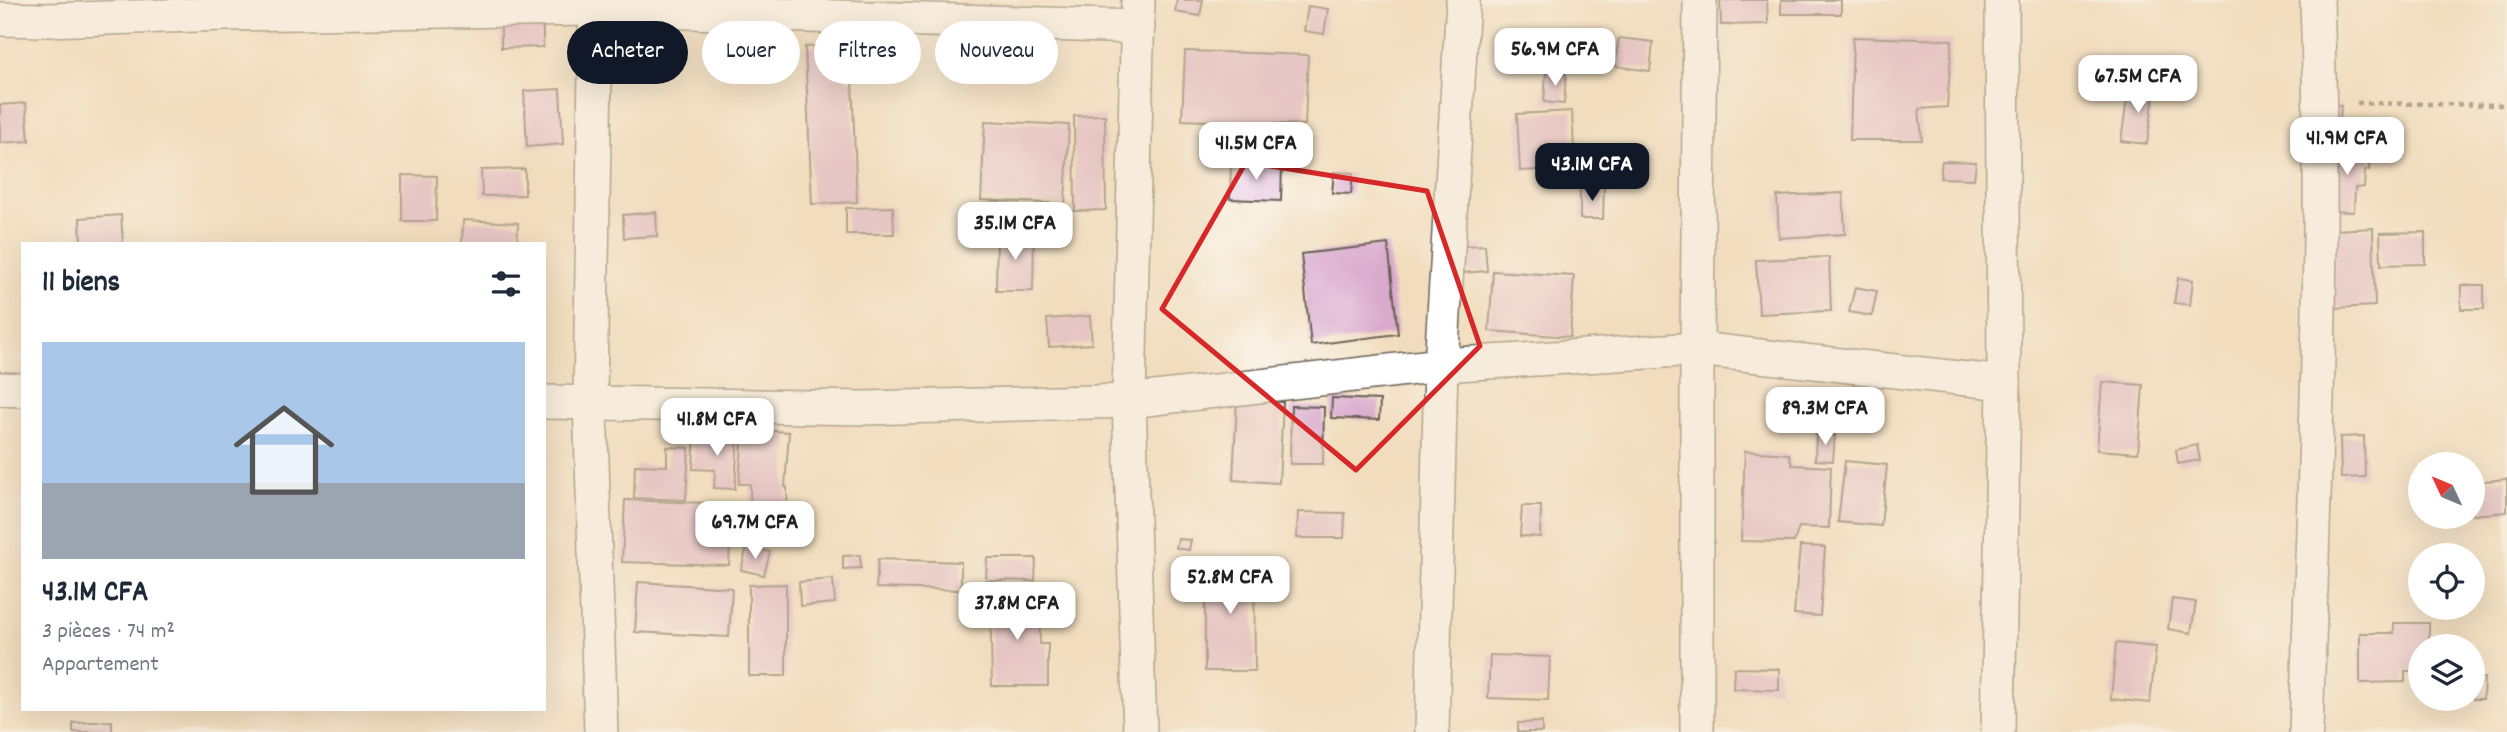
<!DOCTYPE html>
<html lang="fr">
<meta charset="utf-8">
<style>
:root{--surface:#fff;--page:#f6f6f7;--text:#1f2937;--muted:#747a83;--line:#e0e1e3;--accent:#111827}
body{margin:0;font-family:Dekko,sans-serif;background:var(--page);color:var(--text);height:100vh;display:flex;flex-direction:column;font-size:26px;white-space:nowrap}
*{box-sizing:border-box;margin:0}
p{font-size:23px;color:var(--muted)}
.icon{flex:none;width:38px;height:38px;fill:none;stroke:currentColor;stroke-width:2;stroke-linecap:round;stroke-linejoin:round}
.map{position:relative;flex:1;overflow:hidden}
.side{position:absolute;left:21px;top:242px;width:525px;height:469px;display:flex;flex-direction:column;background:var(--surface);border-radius:0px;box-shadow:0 7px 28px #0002}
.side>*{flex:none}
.banner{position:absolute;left:567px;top:21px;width:665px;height:63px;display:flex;gap:14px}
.needle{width:46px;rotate:314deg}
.fabs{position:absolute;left:2408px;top:452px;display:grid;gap:14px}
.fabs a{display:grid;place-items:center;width:77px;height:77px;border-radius:50%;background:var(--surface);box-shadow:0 7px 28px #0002;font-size:35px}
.price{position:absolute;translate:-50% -60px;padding:0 16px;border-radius:14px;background:#fff;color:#222;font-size:23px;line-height:46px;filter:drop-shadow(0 2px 4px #0008)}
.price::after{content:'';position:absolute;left:50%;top:42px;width:21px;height:16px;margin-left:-10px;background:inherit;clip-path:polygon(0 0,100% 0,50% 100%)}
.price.current{background:var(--accent);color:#fff}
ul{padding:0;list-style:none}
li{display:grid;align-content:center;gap:14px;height:371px;padding:0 21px}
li+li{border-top:2px solid var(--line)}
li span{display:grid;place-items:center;height:217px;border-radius:0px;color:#555}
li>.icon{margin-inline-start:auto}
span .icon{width:126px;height:126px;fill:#fffc;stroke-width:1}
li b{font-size:30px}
h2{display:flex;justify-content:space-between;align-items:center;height:84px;padding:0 21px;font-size:30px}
.pill{padding:0 24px;border-radius:32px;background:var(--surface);box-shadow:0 7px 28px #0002;font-size:24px;line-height:63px}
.pill.current{background:var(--accent);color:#fff}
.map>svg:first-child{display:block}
</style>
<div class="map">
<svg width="2507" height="732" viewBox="0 0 2507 732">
<rect width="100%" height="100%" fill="#fff"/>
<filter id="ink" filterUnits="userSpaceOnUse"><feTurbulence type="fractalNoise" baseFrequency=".0143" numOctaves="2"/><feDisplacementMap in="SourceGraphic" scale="14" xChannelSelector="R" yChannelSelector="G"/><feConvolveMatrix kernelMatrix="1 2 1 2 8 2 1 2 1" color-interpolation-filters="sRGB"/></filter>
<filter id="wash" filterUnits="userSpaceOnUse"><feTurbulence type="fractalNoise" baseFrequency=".00686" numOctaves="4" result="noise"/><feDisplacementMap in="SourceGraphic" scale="28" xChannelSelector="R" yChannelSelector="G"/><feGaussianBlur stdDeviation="1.57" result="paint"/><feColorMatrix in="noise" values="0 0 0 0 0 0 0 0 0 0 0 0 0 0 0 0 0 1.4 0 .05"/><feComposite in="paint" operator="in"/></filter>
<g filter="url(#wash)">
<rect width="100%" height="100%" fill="#f1ddbd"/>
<g id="blocks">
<g fill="#daaacc">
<polygon points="1177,0 1203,0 1200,16 1175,12"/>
<polygon points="1720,0 1767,0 1768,24 1721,25"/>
<rect x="1781" y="0" width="60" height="14"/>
<polygon points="1308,6 1328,9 1324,34 1304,31"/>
<polygon points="543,20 543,47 501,48 501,22"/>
<polygon points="1853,37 1952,40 1947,107 1919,109 1922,140 1850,140"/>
<polygon points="1619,38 1653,42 1650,71 1615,66"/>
<polygon points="844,44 846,80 852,80 857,202 812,204 805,47"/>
<polygon points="1185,51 1308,55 1305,125 1182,120"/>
<polygon points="1546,72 1566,74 1564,104 1544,102"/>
<polygon points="2129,85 2155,89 2147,144 2121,141"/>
<polygon points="560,89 563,144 527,147 524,91"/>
<polygon points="26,103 29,141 0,143 0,105"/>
<polygon points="2327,105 2341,106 2338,146 2323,145"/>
<polygon points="1572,111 1575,168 1520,171 1517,114"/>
<polygon points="1105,115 1106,210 1075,211 1074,116"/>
<polygon points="985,121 1069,125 1065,204 981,200"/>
<polygon points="2331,149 2370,150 2369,170 2365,170 2364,187 2355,188 2354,212 2329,211"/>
<polygon points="1942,161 1976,162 1974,179 1940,178"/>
<polygon points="1231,163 1282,165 1281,201 1230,199"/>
<polygon points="525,169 525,195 482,196 481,170"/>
<polygon points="1334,172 1353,173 1351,194 1332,193"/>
<polygon points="402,175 437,176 436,221 402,221"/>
<polygon points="1580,187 1604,187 1603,219 1580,219"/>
<polygon points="1843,193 1845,234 1779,238 1777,196"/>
<polygon points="893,207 894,234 846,234 846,208"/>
<polygon points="656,212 657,236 624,238 623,215"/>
<polygon points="121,215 123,243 81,243 80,218"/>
<polygon points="463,220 518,223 517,243 462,243"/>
<polygon points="2373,228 2375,306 2336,308 2333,230"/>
<polygon points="997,232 1034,233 1033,291 996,291"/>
<polygon points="2425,232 2425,264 2381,265 2380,233"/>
<polygon points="1388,244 1398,334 1311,345 1301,254"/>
<polygon points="1485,245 1487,271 1462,273 1460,246"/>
<polygon points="1829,257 1831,311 1759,314 1756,260"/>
<polygon points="1493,271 1574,276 1570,337 1489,331"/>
<polygon points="2178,278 2193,280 2190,305 2174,303"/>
<rect x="2461" y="285" width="23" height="24"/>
<polygon points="1855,287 1877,291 1872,316 1849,312"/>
<polygon points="1090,316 1092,344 1049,347 1047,319"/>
<polygon points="2102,382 2143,385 2138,453 2097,450"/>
<polygon points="1815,394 1835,394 1834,430 1815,430"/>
<polygon points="1332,398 1380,400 1379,420 1331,418"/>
<polygon points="1237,400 1283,402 1279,483 1233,480"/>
<polygon points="1291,406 1324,407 1323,464 1290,464"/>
<polygon points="743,429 789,432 785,487 787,487 788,533 751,533 750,484 739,484"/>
<polygon points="695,434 738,435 735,489 714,488 715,470 693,469"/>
<polygon points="1816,434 1835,435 1833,461 1815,460"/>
<polygon points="2364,436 2365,477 2341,478 2340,437"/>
<polygon points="2197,445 2200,460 2178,464 2176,450"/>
<polygon points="667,447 689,448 686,500 634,498 635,465 667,466"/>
<polygon points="1745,451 1789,454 1792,465 1831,467 1829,528 1799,527 1794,542 1741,541"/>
<polygon points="1845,461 1887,465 1881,526 1838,522"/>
<polygon points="2507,479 2507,512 2473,515 2473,482"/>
<polygon points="625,500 732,504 729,565 622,562"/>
<polygon points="1522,506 1541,506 1540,537 1520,536"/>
<polygon points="1298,512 1345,513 1344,538 1297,538"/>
<polygon points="1178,539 1191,540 1189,550 1176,548"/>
<polygon points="1800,546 1825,547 1820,616 1794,614"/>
<polygon points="747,547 770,552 764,575 741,570"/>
<polygon points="860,555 861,568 843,569 843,556"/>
<polygon points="987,558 1036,558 1035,581 986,580"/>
<polygon points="878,559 961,562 961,590 876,588"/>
<polygon points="1205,561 1254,561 1255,671 1205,671"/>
<polygon points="833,579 835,603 800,606 799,582"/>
<polygon points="638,582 732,588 729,637 635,632"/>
<polygon points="786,584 786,676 749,676 749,585"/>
<polygon points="1039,595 1040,644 1048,644 1048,686 992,686 990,596"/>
<polygon points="2172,599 2196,602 2191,633 2168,629"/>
<polygon points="2394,623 2429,623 2429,646 2420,646 2420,671 2405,671 2405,682 2360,683 2360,633 2394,633"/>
<polygon points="2116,643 2156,647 2150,703 2111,699"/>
<polygon points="1490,655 1550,657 1548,700 1488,698"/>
<polygon points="1734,668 1779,669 1779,690 1733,689"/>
<polygon points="2473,677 2484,678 2483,699 2473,699"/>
<polygon points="112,721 112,732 73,732 73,723"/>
<polygon points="1542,722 1542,732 1518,732 1518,723"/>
</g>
</g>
</g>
<g filter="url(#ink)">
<use href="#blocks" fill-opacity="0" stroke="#676054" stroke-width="2"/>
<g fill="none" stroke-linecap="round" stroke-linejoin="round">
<g stroke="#676054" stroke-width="36">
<g id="minor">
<polyline points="596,0 590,402 601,732"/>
<polyline points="1138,0 1129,401 1140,732"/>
<polyline points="0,19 45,20 227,14 596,9 1138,27"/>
<polyline points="0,389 23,390"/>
<polyline points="544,402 864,408 1129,401 1441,365 1697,349 2004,383"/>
<polyline points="1432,732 1441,365 1463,0"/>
<polyline points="1697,732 1697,349 1700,0"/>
<polyline points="1998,732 2004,383 2002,0"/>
<path d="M2306,732C2314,488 2326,244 2317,0"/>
</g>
</g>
<polyline stroke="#676054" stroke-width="4.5" stroke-dasharray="5 5" stroke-linecap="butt" points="2357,103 2507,105"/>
<use href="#minor" stroke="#fff" stroke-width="33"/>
</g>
</g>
<path d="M0 0H2507V732H0ZM1246,162L1427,191L1480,346L1356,470L1162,309Z" fill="#f1ddbd" fill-opacity=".55" fill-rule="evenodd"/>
<path fill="none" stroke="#d62828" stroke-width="5" stroke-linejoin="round" d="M1246,162L1427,191L1480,346L1356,470L1162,309Z"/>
</svg>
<div class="fabs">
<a><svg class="needle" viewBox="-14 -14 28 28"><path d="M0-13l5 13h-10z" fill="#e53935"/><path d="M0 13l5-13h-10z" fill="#747a83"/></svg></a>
<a><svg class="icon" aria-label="locate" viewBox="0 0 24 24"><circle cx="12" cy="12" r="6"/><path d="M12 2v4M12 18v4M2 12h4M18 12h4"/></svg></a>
<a><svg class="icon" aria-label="layers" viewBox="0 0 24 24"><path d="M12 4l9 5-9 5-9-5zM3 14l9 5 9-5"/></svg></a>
</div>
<b class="price" style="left:1555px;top:88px">56.9M CFA</b>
<b class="price" style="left:2138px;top:115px">67.5M CFA</b>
<b class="price" style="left:2347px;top:177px">41.9M CFA</b>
<b class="price" style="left:1256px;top:182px">41.5M CFA</b>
<b class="price current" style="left:1592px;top:203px">43.1M CFA</b>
<b class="price" style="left:1015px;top:262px">35.1M CFA</b>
<b class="price" style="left:1825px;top:447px">89.3M CFA</b>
<b class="price" style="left:717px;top:458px">41.8M CFA</b>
<b class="price" style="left:755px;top:561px">69.7M CFA</b>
<b class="price" style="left:1230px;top:616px">52.8M CFA</b>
<b class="price" style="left:1017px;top:642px">37.8M CFA</b>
<div class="banner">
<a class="pill current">Acheter</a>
<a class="pill">Louer</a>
<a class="pill">Filtres</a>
<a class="pill">Nouveau</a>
</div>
<section class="side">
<h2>11 biens<svg class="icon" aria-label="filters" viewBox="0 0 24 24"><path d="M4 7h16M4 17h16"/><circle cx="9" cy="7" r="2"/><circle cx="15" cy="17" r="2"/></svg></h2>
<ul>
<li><span style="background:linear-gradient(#a9c7e8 65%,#9aa5b1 0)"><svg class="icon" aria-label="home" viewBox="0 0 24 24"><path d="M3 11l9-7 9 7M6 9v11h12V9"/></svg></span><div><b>43.1M CFA</b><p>3 pièces · 74 m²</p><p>Appartement</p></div></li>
</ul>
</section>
</div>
